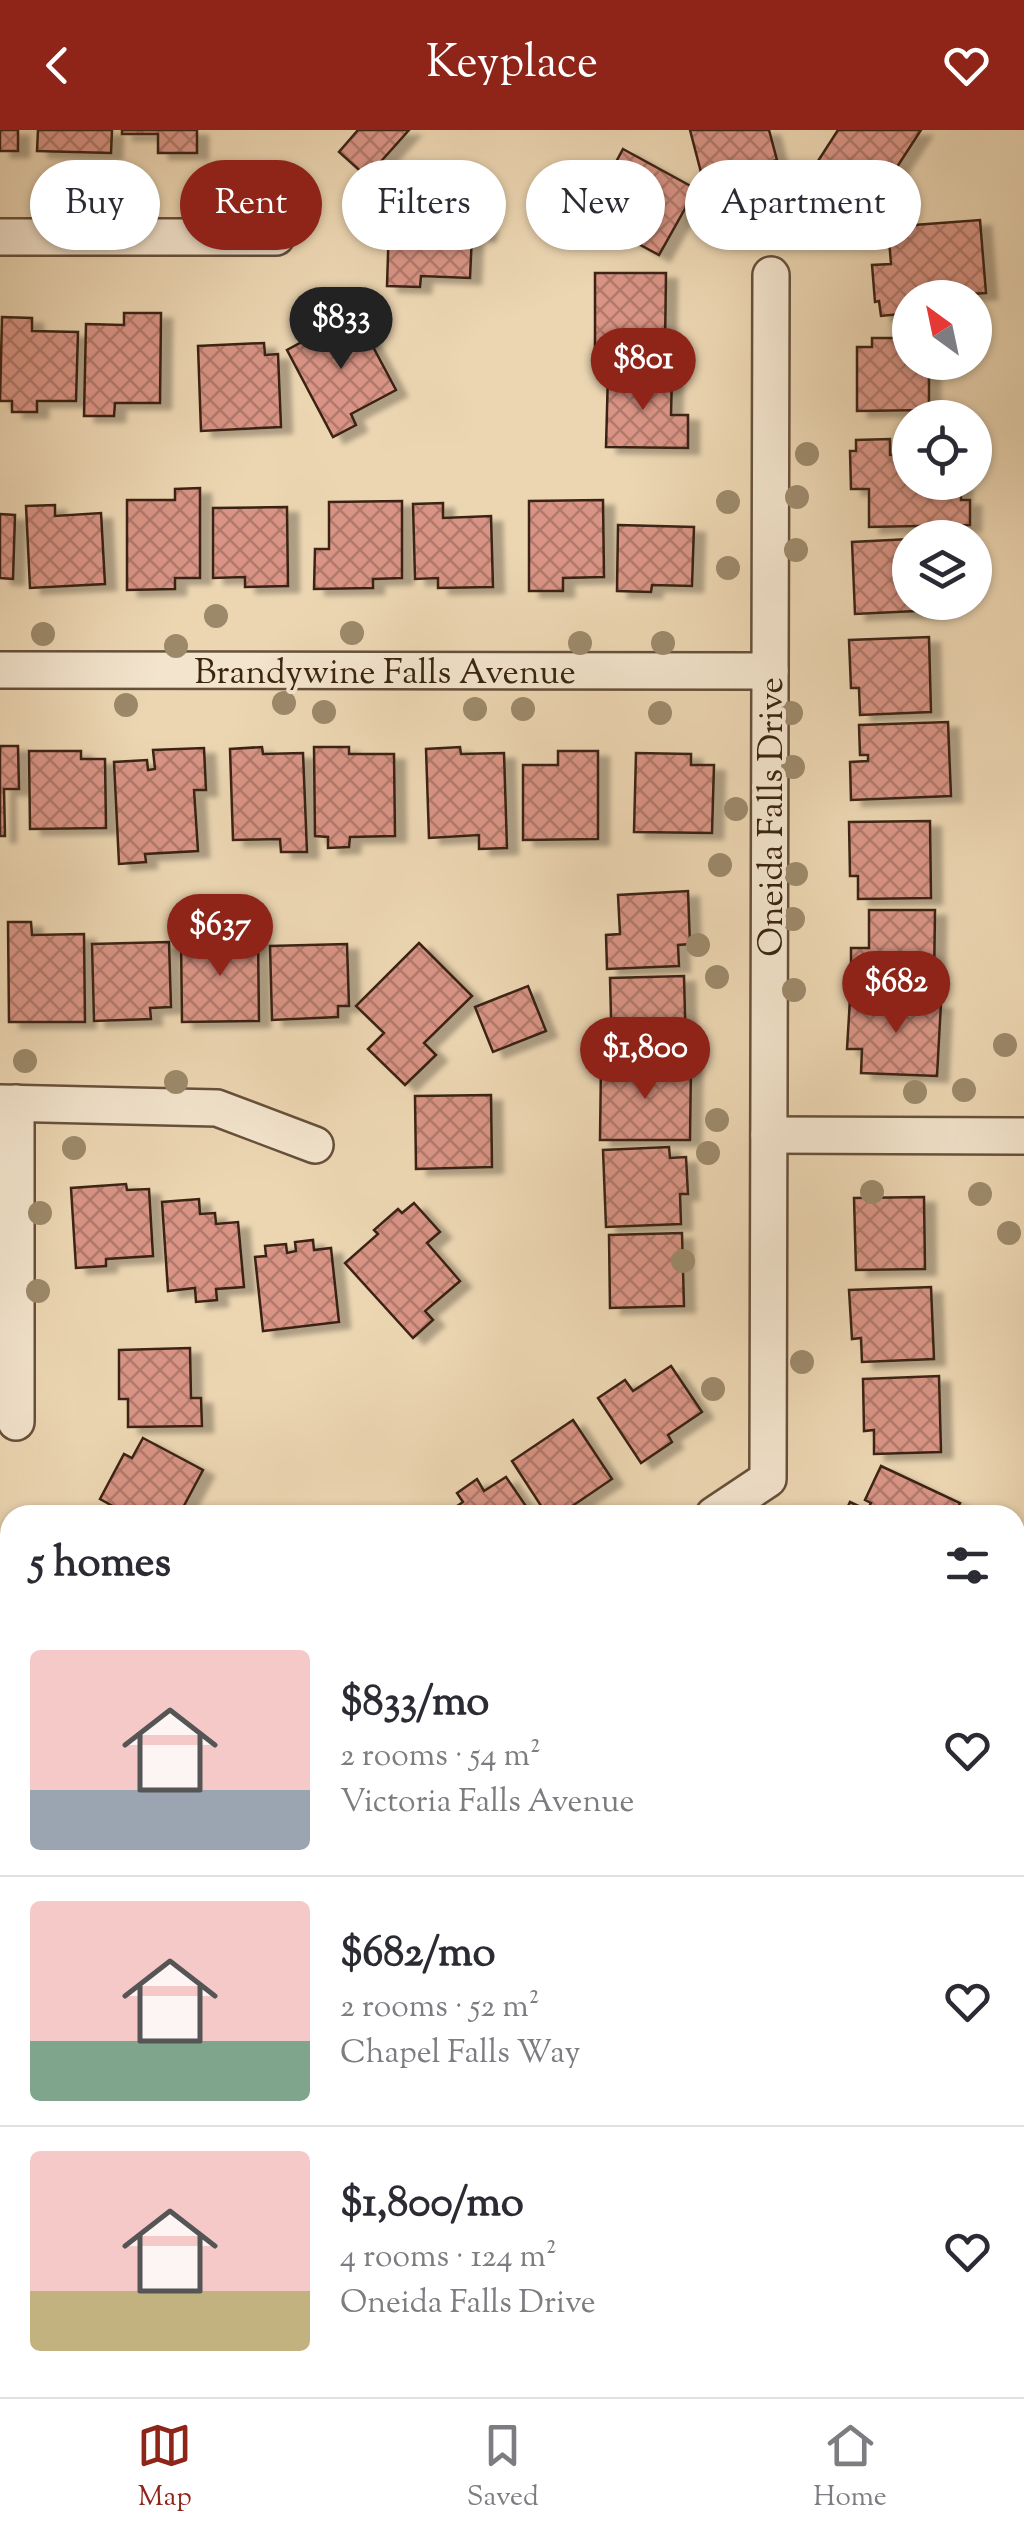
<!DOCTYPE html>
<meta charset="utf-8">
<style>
:root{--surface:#fff;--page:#f7f7f7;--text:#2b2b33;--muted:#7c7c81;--line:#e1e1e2;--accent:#8f2418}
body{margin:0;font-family:"Sorts Mill Goudy",serif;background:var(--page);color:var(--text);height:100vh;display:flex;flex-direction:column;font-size:38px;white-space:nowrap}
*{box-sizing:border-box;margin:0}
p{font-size:32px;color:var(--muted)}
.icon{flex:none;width:55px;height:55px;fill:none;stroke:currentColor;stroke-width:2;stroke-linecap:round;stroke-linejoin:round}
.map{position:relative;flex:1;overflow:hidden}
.side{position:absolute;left:0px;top:1375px;width:1025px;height:892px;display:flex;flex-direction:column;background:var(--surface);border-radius:30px 30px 0 0;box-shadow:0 2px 8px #0004}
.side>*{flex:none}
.guide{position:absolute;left:30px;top:30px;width:965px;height:90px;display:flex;gap:20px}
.needle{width:65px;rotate:327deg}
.tools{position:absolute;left:892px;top:150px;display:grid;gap:20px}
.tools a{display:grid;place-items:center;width:100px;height:100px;border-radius:50%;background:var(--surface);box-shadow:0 2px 8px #0004;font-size:50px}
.price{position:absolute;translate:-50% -85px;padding:0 22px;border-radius:35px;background:var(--accent);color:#fff;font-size:32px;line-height:65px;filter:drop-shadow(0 2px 5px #0008)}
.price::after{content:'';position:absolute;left:50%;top:60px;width:30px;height:22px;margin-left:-15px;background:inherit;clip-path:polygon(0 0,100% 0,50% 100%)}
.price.current{background:#222;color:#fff}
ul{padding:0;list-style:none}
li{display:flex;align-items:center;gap:30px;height:250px;padding:0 30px}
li+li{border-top:2px solid var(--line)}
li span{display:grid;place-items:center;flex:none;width:280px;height:200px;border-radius:10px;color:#555}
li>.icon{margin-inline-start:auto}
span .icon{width:120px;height:120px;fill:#fffc;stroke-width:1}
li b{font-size:42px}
h2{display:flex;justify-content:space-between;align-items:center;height:120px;padding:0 30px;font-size:42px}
.tag{padding:0 35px;border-radius:45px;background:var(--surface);box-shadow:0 2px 8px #0004;font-size:35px;line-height:90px}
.tag.current{background:var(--accent);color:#fff}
header{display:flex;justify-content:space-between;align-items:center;height:130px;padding:0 30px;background:var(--accent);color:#fff;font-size:45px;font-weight:600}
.dock{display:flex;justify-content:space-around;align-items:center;height:140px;border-top:2px solid var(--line);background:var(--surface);font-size:28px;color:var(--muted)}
.dock a{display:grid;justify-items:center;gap:5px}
.dock .current{color:var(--accent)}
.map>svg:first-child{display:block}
</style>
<header><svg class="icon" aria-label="back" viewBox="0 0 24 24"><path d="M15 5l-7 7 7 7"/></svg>Keyplace<svg class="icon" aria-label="heart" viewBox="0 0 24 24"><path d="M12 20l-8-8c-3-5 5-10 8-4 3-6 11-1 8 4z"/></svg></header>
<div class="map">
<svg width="1024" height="2267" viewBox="0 0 1024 2267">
<defs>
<pattern id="building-cross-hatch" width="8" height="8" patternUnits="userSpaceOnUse" patternTransform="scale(2.5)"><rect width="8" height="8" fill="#d99485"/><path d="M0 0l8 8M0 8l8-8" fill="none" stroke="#b1796b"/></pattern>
<filter id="shadow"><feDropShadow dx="11" dy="6" stdDeviation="2.5" flood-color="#0004"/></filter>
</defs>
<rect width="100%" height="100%" fill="#ecd6b2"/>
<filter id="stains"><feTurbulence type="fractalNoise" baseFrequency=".002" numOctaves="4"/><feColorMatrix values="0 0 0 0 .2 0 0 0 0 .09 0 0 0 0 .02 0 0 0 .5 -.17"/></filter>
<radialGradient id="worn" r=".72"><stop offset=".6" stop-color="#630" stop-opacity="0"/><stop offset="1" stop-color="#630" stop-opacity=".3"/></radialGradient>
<polygon fill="#b9bd8b" stroke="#7a704e" stroke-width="2.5" points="1024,1556 1024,1731 1015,1734 1015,1561"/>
<g fill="url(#building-cross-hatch)" stroke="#3a2412" stroke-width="2.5" filter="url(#shadow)">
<rect x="0" y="0" width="18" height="21"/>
<polygon points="38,0 112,0 111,23 37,21"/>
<polygon points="122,0 197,0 197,23 158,23 158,4 122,4"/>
<polygon points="358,0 409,0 367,47 339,22"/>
<polygon points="690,0 769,0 777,30 703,50"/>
<polygon points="838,0 921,0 884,57 850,35 832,64 807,48"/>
<polygon points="623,19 696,59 659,125 587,86"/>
<polygon points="380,65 475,69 474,82 485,82 485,105 472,105 470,148 421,146 420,157 387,156 389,94 379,93"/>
<polygon points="980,90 986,163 910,168 910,183 881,186 879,171 875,172 872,135 891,134 888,97"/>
<polygon points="595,143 666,143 665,217 595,217"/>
<polygon points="124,183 161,183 160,273 115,273 114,286 84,286 86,194 124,195"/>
<polygon points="355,183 396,260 351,284 356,295 333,307 287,220"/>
<polygon points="2,187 32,188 32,201 78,202 76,271 37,271 37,282 12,282 12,271 0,271"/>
<polygon points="872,208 910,208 910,232 929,232 929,280 857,281 857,217 872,217"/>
<polygon points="264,213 265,225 278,224 281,297 201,301 198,216"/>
<polygon points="608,243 672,244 671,285 688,285 688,318 606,317"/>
<polygon points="890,309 890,325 910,325 910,352 961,352 961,370 970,370 970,395 869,397 869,359 851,359 850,321 856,321 856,310"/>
<polygon points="200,358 200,448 175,448 175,459 127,460 127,370 175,370 175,359"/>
<polygon points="603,370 604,447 563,448 563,461 529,461 529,371"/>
<polygon points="402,371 402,448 373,449 373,458 314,459 315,419 329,419 329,372"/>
<polygon points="443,373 443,388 491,386 493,457 438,458 438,448 415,449 413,374"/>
<polygon points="55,375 55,386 101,383 105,454 30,458 26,376"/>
<polygon points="287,377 288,456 245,457 245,447 213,448 213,378"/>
<polygon points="0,384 15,385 13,449 0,448"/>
<polygon points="618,395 694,397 692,456 652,455 651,462 617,461"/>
<polygon points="910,409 910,472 937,472 937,480 855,484 852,412"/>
<polygon points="929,507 931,582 860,585 859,558 851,558 849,510"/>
<polygon points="948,592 951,666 851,670 850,632 868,631 868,625 860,625 859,595"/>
<polygon points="0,616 18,616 19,659 4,659 5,706 0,706"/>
<polygon points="262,617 263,624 303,623 307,722 281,722 280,709 233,710 230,619"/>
<polygon points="314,617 349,617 349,624 394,624 395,706 350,707 349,717 328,718 328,707 315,706"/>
<polygon points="460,617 461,624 504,623 507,718 479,719 479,705 429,708 426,619"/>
<polygon points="204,618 206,660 194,660 198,721 145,724 146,732 119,734 114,632 147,630 148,640 155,639 153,620"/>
<polygon points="29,621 81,621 81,629 105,629 106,698 30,699"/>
<polygon points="558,621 598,621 598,709 523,710 523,635 558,635"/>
<polygon points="636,623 691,624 691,635 714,635 712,703 634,702"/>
<polygon points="930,691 931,768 858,769 858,746 850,746 849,692"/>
<polygon points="688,761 690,814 678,815 679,836 607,839 606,805 620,804 618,765"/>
<polygon points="869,780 935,780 934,854 851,854 851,818 869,818"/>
<polygon points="8,792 31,792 32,805 84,804 85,892 9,892"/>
<polygon points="258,806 259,891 182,892 181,807"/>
<polygon points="169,812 171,877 150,878 151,889 94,891 92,814"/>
<polygon points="419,813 472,866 424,913 436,925 405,955 368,919 384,903 356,876"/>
<polygon points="347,814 349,876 338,876 338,887 272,890 270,816"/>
<polygon points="684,846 686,922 612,924 610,848"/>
<polygon points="528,856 546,901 493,922 475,877"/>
<polygon points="850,869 941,873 937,946 861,943 862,919 847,919"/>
<polygon points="601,933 691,934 690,1010 600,1010"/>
<polygon points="491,965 492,1037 416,1039 415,966"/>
<polygon points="669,1017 670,1028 686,1027 688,1064 680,1064 681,1094 606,1097 603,1020"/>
<polygon points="126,1054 127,1060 149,1059 153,1126 106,1129 106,1136 76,1138 71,1058"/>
<polygon points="924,1067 925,1139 856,1140 854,1068"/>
<polygon points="199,1069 200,1084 215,1083 216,1094 238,1092 244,1157 216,1159 217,1170 196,1172 195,1158 168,1161 162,1072"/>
<polygon points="414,1073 440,1102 427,1113 460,1151 425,1181 433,1190 413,1208 345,1133 378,1104 374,1100 398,1079 402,1083"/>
<polygon points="682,1103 684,1176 610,1178 609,1105"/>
<polygon points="313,1110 314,1120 331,1118 339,1192 263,1201 255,1127 266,1126 265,1116 286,1114 287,1123 296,1121 295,1112"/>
<polygon points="931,1157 934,1229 862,1232 861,1208 852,1209 849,1160"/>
<polygon points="190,1218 191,1268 201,1268 202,1296 128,1297 128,1269 119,1269 119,1220"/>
<polygon points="671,1236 702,1282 668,1305 672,1312 641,1333 598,1268 625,1250 633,1261"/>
<polygon points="939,1246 941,1322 874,1324 874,1300 864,1301 863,1249"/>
<polygon points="573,1290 612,1349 559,1385 547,1385 512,1331"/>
<polygon points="143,1308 203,1340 179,1385 129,1385 100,1369 124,1324 132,1328"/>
<polygon points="881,1336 960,1373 954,1385 844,1385 850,1372 867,1380 871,1373 865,1370"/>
<polygon points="506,1347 532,1385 444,1385 463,1372 457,1363 477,1349 484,1361"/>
<polygon points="10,1660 10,1717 0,1702 0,1667"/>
<polygon points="0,1714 10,1729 10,1747 0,1753"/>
<polygon points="10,1966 10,2036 0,2021 0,1973"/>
<polygon points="1024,1989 1024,2040 1015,2036 1015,2007"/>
<polygon points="283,2258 363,2258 369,2267 289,2267"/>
<polygon points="471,2258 560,2258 559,2261 551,2260 548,2267 468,2267"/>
<polygon points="590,2258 679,2258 685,2267 576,2267"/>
<polygon points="824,2258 912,2258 916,2266 828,2267"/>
</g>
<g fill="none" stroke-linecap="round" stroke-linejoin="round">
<g stroke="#66503a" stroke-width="40">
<g id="minor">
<polyline points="0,107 276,107"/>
<polyline points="0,540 770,541"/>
<polyline points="0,973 217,978 315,1015"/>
<polyline points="769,1005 1024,1006"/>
<polyline points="16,1292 16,973"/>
<polyline points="714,1385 768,1349 771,145"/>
<polyline points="0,1859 10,1852"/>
<polyline points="1015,2225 1024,2242"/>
</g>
</g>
<g stroke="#66503a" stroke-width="48">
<g id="tertiary">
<polyline points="1015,1811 1024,1808"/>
<polyline points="0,2258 10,2252"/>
</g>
</g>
<g stroke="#3a2412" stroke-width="6" stroke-dasharray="8 5" stroke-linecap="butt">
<polyline points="1015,1893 1024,1891"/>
<polyline points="140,2267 153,2258"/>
</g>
<use href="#minor" stroke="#f3e4cd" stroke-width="35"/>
<use href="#tertiary" stroke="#f3e4cd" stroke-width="42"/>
</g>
<g fill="#9c896a">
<circle cx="133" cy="78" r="12"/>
<circle cx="74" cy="81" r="12"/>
<circle cx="807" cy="324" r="12"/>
<circle cx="797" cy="367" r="12"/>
<circle cx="728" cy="372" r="12"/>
<circle cx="796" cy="420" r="12"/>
<circle cx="728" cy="438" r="12"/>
<circle cx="216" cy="486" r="12"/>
<circle cx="352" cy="503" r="12"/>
<circle cx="43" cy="504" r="12"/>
<circle cx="580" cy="513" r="12"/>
<circle cx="663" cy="513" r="12"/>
<circle cx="176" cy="516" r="12"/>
<circle cx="284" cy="573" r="12"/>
<circle cx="126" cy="575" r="12"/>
<circle cx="475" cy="579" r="12"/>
<circle cx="523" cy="579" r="12"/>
<circle cx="324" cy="582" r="12"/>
<circle cx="660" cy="583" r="12"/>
<circle cx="791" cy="583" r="12"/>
<circle cx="793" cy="637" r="12"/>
<circle cx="736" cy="679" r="12"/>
<circle cx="720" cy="735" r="12"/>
<circle cx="796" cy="744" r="12"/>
<circle cx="793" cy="789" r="12"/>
<circle cx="698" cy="815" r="12"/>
<circle cx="717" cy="847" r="12"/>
<circle cx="794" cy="860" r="12"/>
<circle cx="1005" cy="915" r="12"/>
<circle cx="25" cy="931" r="12"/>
<circle cx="176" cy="952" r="12"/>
<circle cx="964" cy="960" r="12"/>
<circle cx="915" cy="962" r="12"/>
<circle cx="717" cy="990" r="12"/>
<circle cx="74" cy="1018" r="12"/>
<circle cx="708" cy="1023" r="12"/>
<circle cx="872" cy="1062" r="12"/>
<circle cx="980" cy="1064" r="12"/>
<circle cx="40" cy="1083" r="12"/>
<circle cx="1009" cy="1103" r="12"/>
<circle cx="683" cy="1131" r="12"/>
<circle cx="38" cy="1161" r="12"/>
<circle cx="802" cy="1232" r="12"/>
<circle cx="713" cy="1259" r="12"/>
</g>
<g text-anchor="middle" stroke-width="8" stroke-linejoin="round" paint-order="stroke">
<g font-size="35" fill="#3a2412" stroke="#f3e4cd">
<text x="385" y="553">Brandywine Falls Avenue</text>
<text transform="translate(770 687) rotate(-90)" y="12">Oneida Falls Drive</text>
</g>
</g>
<rect width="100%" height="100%" filter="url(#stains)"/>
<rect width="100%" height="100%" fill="url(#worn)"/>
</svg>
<div class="tools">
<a><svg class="needle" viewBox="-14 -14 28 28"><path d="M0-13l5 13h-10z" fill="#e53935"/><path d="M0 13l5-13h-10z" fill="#7c7c81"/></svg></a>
<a><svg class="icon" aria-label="locate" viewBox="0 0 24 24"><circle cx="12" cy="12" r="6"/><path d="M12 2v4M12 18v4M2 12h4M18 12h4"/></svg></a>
<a><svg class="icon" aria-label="layers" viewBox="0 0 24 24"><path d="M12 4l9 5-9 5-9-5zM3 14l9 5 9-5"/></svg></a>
</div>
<b class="price current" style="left:341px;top:242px">$833</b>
<b class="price" style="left:643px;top:283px">$801</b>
<b class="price" style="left:220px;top:849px">$637</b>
<b class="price" style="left:896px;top:906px">$682</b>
<b class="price" style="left:645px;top:972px">$1,800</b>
<div class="guide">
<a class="tag">Buy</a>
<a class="tag current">Rent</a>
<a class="tag">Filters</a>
<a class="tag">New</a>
<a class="tag">Apartment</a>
</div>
<section class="side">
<h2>5 homes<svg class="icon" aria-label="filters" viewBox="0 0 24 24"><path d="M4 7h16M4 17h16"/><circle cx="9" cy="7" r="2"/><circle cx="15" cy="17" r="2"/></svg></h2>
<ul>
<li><span style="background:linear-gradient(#f6c9c9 70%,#9aa5b1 0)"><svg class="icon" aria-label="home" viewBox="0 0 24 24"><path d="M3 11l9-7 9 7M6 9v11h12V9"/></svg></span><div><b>$833/mo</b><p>2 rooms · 54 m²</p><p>Victoria Falls Avenue</p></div><svg class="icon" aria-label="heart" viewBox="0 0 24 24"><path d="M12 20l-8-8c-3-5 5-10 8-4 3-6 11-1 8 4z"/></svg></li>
<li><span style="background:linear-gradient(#f6c9c9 70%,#7fa58c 0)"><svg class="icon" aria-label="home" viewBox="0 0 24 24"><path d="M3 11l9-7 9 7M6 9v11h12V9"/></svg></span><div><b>$682/mo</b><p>2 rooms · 52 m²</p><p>Chapel Falls Way</p></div><svg class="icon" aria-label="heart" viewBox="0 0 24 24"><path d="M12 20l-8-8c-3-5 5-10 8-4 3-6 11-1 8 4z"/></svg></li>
<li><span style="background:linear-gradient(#f6c9c9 70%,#c2b280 0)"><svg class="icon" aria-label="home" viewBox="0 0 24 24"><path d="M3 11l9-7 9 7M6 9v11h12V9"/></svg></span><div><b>$1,800/mo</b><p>4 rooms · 124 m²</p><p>Oneida Falls Drive</p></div><svg class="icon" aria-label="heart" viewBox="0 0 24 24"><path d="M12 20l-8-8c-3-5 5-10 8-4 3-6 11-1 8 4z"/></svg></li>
</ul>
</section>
</div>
<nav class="dock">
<a class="current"><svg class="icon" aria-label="map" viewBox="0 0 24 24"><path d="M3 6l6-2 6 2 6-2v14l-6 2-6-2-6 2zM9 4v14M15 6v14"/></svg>Map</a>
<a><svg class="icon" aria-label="saved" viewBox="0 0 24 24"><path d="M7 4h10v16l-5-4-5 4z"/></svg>Saved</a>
<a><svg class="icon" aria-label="home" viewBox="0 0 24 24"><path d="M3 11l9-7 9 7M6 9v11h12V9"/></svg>Home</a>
</nav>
